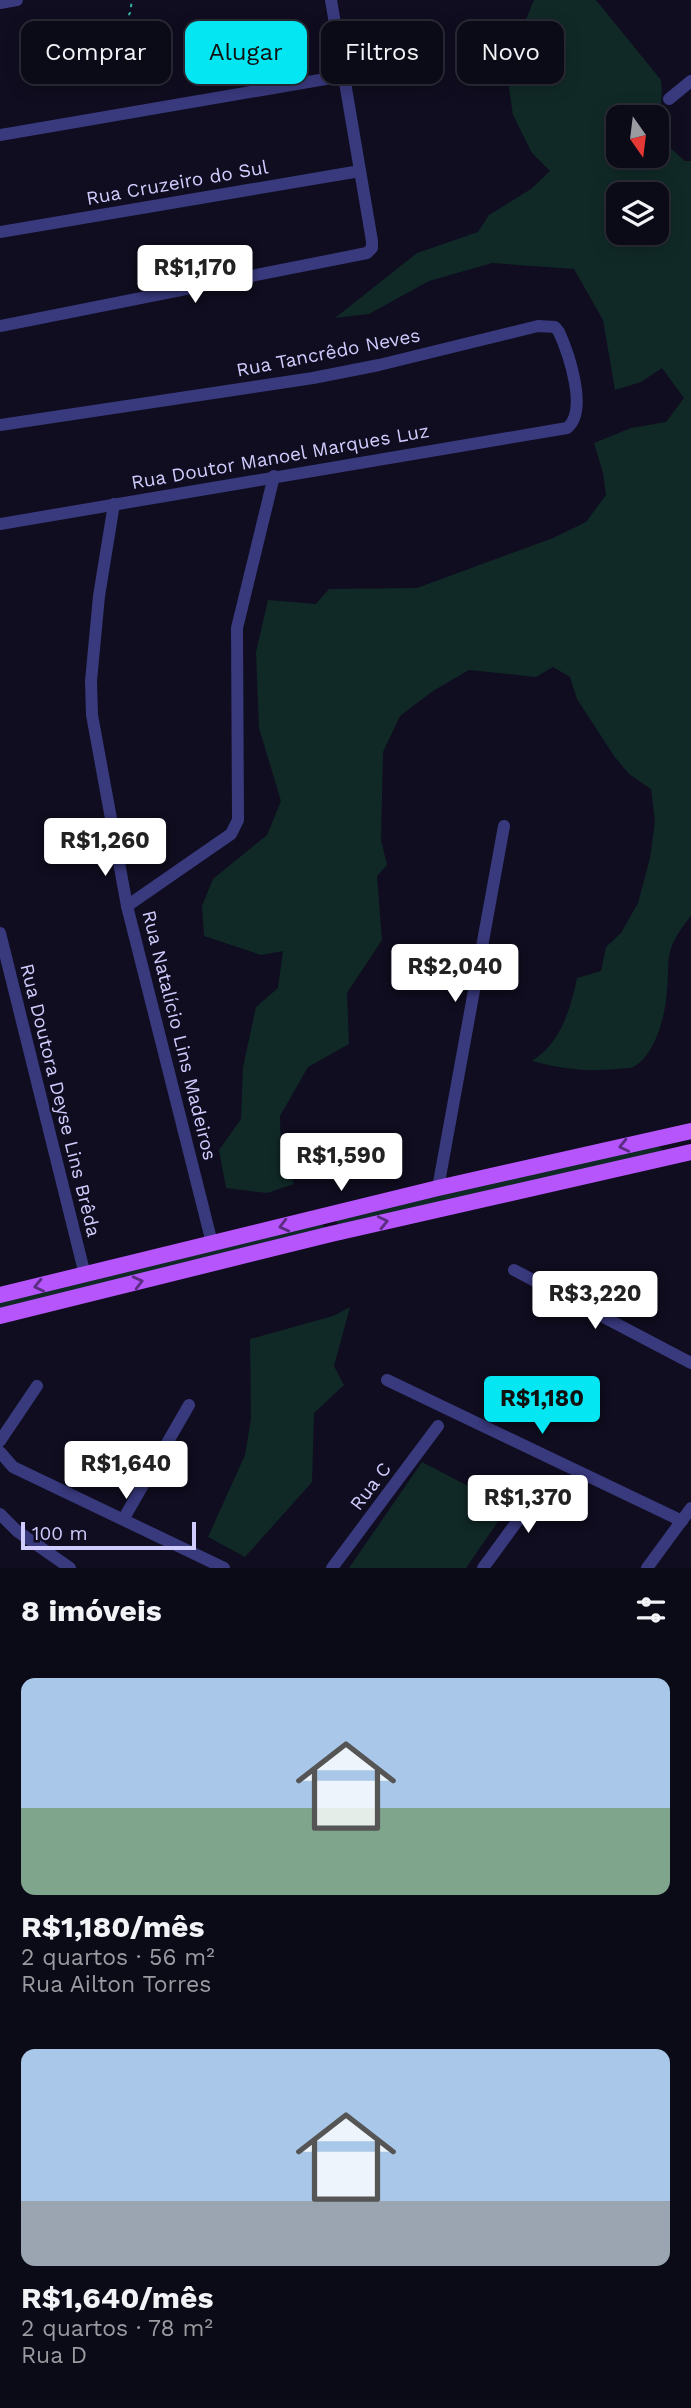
<!DOCTYPE html>
<html lang="pt">
<meta charset="utf-8">
<style>
:root{--surface:#0b0a17;--page:#191824;--text:#f1f3f6;--muted:#9a9aa1;--line:#2b2b36;--accent:#04e6f2}
body{margin:0;font-family:"Work Sans",sans-serif;background:var(--page);color:var(--text);height:100vh;display:flex;flex-direction:column;font-size:26px;white-space:nowrap}
*{box-sizing:border-box;margin:0}
p{font-size:23px;color:var(--muted)}
.icon{flex:none;width:38px;height:38px;fill:none;stroke:currentColor;stroke-width:2;stroke-linecap:round;stroke-linejoin:round}
.map{position:relative;height:1568px;overflow:hidden}
.side{display:flex;flex-direction:column;background:var(--surface);flex:1}
.side>*{flex:none}
.banner{position:absolute;left:21px;top:21px;width:649px;height:63px;display:flex;gap:14px}
.needle{width:46px;rotate:166deg}
.controls{position:absolute;left:606px;top:105px;display:grid;gap:14px}
.controls a{display:grid;place-items:center;width:63px;height:63px;border-radius:14px;background:var(--surface);box-shadow:0 4px 18px #0003,0 0 0 2px var(--line);font-size:35px}
.scale{position:absolute;left:21px;bottom:18px;width:175px;box-sizing:border-box;padding-left:7px;border:4px solid #d0ccfe;border-top:0;font-size:19px;line-height:24px;white-space:nowrap;color:#d0ccfe;-webkit-text-stroke:5px #0f0d1f;paint-order:stroke}
.price{position:absolute;translate:-50% -60px;padding:0 16px;border-radius:7px;background:#fff;color:#222;font-size:23px;line-height:46px;filter:drop-shadow(0 2px 4px #0008)}
.price::after{content:'';position:absolute;left:50%;top:42px;width:21px;height:16px;margin-left:-10px;background:inherit;clip-path:polygon(0 0,100% 0,50% 100%)}
.price.selected{background:var(--accent);color:#111}
ul{padding:0;list-style:none}
li{display:grid;align-content:center;gap:14px;height:371px;padding:0 21px}
li span{display:grid;place-items:center;height:217px;border-radius:14px;color:#555}
li>.icon{margin-inline-start:auto}
span .icon{width:126px;height:126px;fill:#fffc;stroke-width:1}
li b{font-size:30px}
h2{display:flex;justify-content:space-between;align-items:center;height:84px;padding:0 21px;font-size:30px}
.tag{padding:0 24px;border-radius:14px;background:var(--surface);box-shadow:0 4px 18px #0003,0 0 0 2px var(--line);font-size:24px;line-height:63px}
.tag.selected{background:var(--accent);color:#111}
.map>svg:first-child{display:block}
</style>
<div class="map">
<svg width="691" height="1568" viewBox="0 0 691 1568">
<rect width="100%" height="100%" fill="#0f0d1f"/>
<g fill="#102927" fill-rule="evenodd">
<path d="M534,0H596L661,80C664,99 656,124 665,141C669,148 680,156 685,161H691V916C660,954 672,959 666,1001C663,1022 654,1056 633,1067C629,1069 622,1068 617,1069C586,1072 562,1069 532,1061C561,1042 570,1011 577,978L601,971L606,947L621,933L638,903L650,858L655,821L651,789L629,774L614,756L577,699L570,677L553,667L536,677L469,670L433,691L400,716L383,752L381,840L387,865L377,876L382,940L347,993L349,1044L308,1067L280,1116L281,1154L294,1184L267,1193L226,1188L219,1150L241,1119L243,1067L256,1007L278,988L283,951L261,955L204,936L202,906L213,879L267,835L281,801L259,728L256,652L268,600L316,604L329,589L417,588L553,538L586,522L606,495L603,473L594,443L631,428L666,422L684,398L662,368L641,382L615,390L603,320L574,269L492,263L429,281L369,314L335,318L417,253L478,232L489,215L531,189L550,171L532,153L513,115L504,55L517,41ZM656,117V156H618V117ZM656,194V233H618V194Z"/>
<polygon points="658,1145 663,1151 341,1226 334,1220"/>
<polygon points="323,1223 324,1229 0,1310 0,1300"/>
<polygon points="350,1307 334,1366 344,1385 314,1413 312,1482 245,1557 208,1537 245,1455 251,1419 250,1339 333,1316"/>
<polygon points="422,1462 508,1507 466,1568 349,1568"/>
</g>
<g fill="none" stroke-linecap="round" stroke-linejoin="round">
<polyline stroke="#2fafa1" stroke-width="2" stroke-dasharray="3.5 5" stroke-linecap="butt" points="109,43 130,13 132,0"/>
<g stroke="#39397e" stroke-width="12">
<polyline points="0,3 17,0"/>
<polyline points="669,99 691,81"/>
<polyline points="0,135 343,76"/>
<polyline points="0,232 360,171"/>
<polyline points="0,326 367,253 372,248 372,241 331,0"/>
<path d="M0,425L313,378L379,365L538,326L555,327L559,332C568,352 589,411 567,428L0,524"/>
<polyline points="114,504 99,596 91,681 92,715 127,906 212,1243"/>
<polyline points="127,906 231,834 238,820 237,628 274,476"/>
<polyline points="0,933 85,1275"/>
<polyline points="438,1188 504,826"/>
<polyline points="514,1270 691,1363"/>
<polyline points="387,1380 682,1521"/>
<polyline points="0,1441 37,1386"/>
<polyline points="0,1452 13,1467 224,1568"/>
<polyline points="0,1514 17,1531 70,1568"/>
<polyline points="124,1518 189,1405"/>
<polyline points="332,1568 438,1426"/>
<polyline points="483,1568 546,1482"/>
<polyline points="647,1568 691,1508"/>
</g>
<g stroke="#b655fc" stroke-width="16">
<polyline points="0,1295 438,1188 691,1131"/>
<polyline points="0,1316 331,1234 691,1152"/>
</g>
</g>
<defs><path id="oneway-chevron" d="M-2-3.5L2.5 0L-2 3.5" fill="none" stroke-width="1.6" stroke-linecap="round" stroke-linejoin="round" transform="scale(1.75)"/></defs>
<g stroke="#5a2d82">
<use href="#oneway-chevron" transform="translate(624 1146) rotate(167)"/>
<use href="#oneway-chevron" transform="translate(383 1222) rotate(-13)"/>
<use href="#oneway-chevron" transform="translate(284 1226) rotate(166)"/>
<use href="#oneway-chevron" transform="translate(138 1282) rotate(-14)"/>
<use href="#oneway-chevron" transform="translate(39 1286) rotate(167)"/>
</g>
<g text-anchor="middle" stroke-width="5" stroke-linejoin="round" paint-order="stroke">
<g font-size="19" fill="#d0ccfe" stroke="#0f0d1f">
<text transform="translate(177 182) rotate(-10)" y="7">Rua Cruzeiro do Sul</text>
<text transform="translate(328 352) rotate(-11)" y="7">Rua Tancrêdo Neves</text>
<text transform="translate(280 456) rotate(-10)" y="7">Rua Doutor Manoel Marques Luz</text>
<text transform="translate(180 1035) rotate(76)" y="7">Rua Natalício Lins Madeiros</text>
<text transform="translate(61 1100) rotate(76)" y="7">Rua Doutora Deyse Lins Brêda</text>
<text transform="translate(370 1486) rotate(-53)" y="7">Rua C</text>
</g>
</g>
</svg>
<div class="controls">
<a><svg class="needle" viewBox="-14 -14 28 28"><path d="M0-13l5 13h-10z" fill="#e53935"/><path d="M0 13l5-13h-10z" fill="#9a9aa1"/></svg></a>
<a><svg class="icon" aria-label="layers" viewBox="0 0 24 24"><path d="M12 4l9 5-9 5-9-5zM3 14l9 5 9-5"/></svg></a>
</div>
<div class="scale">100 m</div>
<b class="price" style="left:195px;top:305px">R$1,170</b>
<b class="price" style="left:105px;top:878px">R$1,260</b>
<b class="price" style="left:455px;top:1004px">R$2,040</b>
<b class="price" style="left:341px;top:1193px">R$1,590</b>
<b class="price" style="left:595px;top:1331px">R$3,220</b>
<b class="price selected" style="left:542px;top:1436px">R$1,180</b>
<b class="price" style="left:126px;top:1501px">R$1,640</b>
<b class="price" style="left:528px;top:1535px">R$1,370</b>
<div class="banner">
<a class="tag">Comprar</a>
<a class="tag selected">Alugar</a>
<a class="tag">Filtros</a>
<a class="tag">Novo</a>
</div>
</div>
<section class="side">
<h2>8 imóveis<svg class="icon" aria-label="filters" viewBox="0 0 24 24"><path d="M4 7h16M4 17h16"/><circle cx="9" cy="7" r="2"/><circle cx="15" cy="17" r="2"/></svg></h2>
<ul>
<li><span style="background:linear-gradient(#a9c7e8 60%,#7fa58c 0)"><svg class="icon" aria-label="home" viewBox="0 0 24 24"><path d="M3 11l9-7 9 7M6 9v11h12V9"/></svg></span><div><b>R$1,180/mês</b><p>2 quartos · 56 m²</p><p>Rua Ailton Torres</p></div></li>
<li><span style="background:linear-gradient(#a9c7e8 70%,#9aa5b1 0)"><svg class="icon" aria-label="home" viewBox="0 0 24 24"><path d="M3 11l9-7 9 7M6 9v11h12V9"/></svg></span><div><b>R$1,640/mês</b><p>2 quartos · 78 m²</p><p>Rua D</p></div></li>
</ul>
</section>
